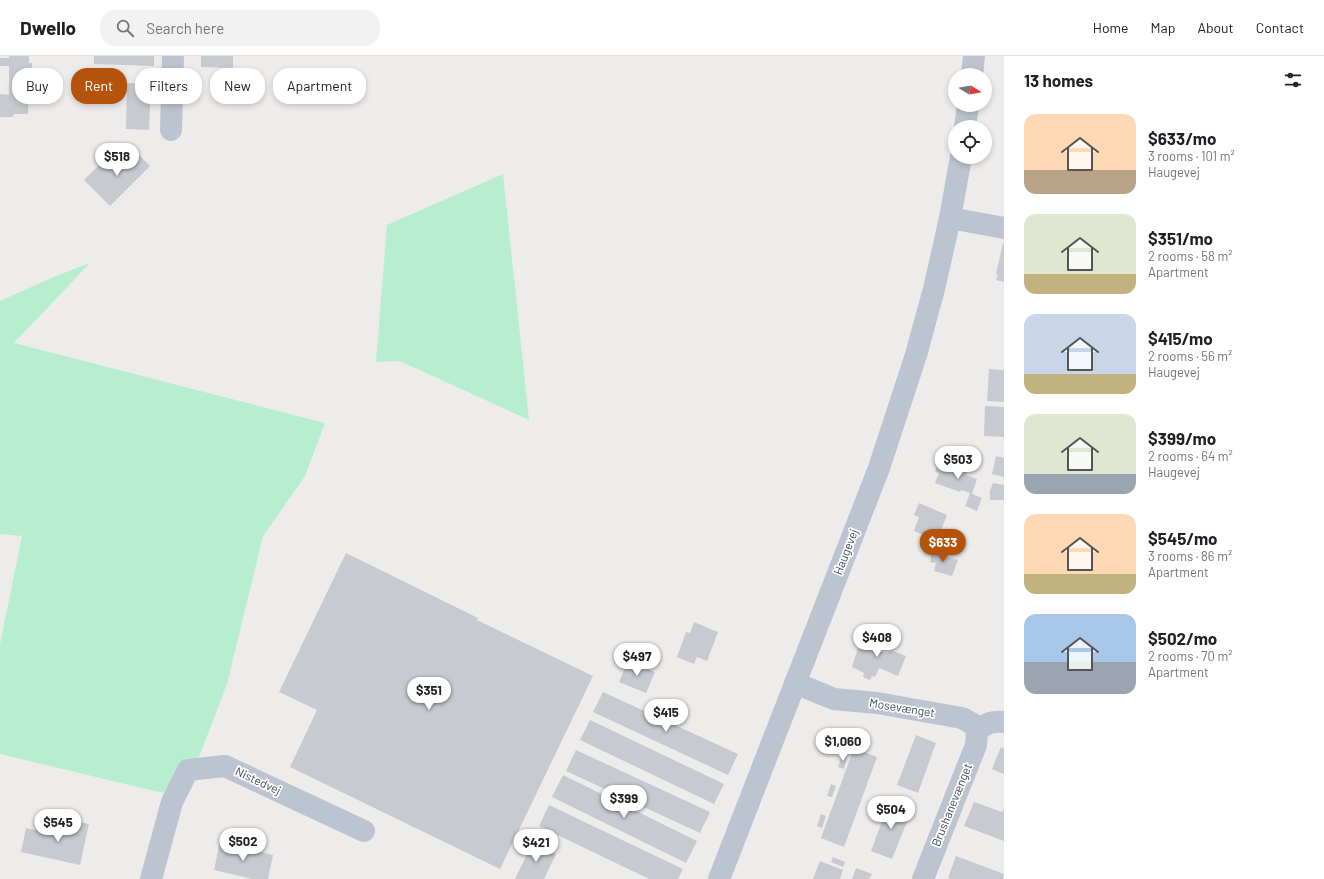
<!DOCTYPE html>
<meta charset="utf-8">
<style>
:root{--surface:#fff;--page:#f2f2f2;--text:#202124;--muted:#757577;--line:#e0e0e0;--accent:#b45309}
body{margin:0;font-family:Barlow,sans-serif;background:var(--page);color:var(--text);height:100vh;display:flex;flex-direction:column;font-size:15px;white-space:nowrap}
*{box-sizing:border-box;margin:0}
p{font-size:13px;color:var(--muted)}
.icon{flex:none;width:22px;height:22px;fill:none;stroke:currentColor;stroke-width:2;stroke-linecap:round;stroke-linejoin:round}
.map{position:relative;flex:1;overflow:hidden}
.side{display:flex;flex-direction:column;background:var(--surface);width:320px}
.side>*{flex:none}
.guide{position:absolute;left:12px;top:12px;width:380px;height:36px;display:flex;gap:8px}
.needle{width:26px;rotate:101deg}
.fabs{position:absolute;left:948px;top:12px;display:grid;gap:8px}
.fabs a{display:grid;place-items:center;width:44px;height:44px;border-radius:50%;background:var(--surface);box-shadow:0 2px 6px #0003;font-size:20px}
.price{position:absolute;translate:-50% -34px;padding:0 9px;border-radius:14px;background:#fff;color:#222;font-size:13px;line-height:26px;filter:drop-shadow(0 1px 2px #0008)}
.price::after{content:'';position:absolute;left:50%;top:24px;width:12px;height:9px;margin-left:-6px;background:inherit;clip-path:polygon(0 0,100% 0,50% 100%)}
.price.selected{background:var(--accent);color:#fff}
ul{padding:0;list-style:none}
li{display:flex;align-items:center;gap:12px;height:100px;padding:0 20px}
li span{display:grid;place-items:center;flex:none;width:112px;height:80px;border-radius:12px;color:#555}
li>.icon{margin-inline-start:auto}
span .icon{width:48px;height:48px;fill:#fffc;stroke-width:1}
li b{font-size:17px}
h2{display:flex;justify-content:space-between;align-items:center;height:48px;padding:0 20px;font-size:17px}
.chip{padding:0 14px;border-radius:16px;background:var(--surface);box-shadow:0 2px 6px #0003;font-size:14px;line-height:36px}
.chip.selected{background:var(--accent);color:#fff}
header{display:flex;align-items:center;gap:24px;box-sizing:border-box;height:56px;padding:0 20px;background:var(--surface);border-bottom:1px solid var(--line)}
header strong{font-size:19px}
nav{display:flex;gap:22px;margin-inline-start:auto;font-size:14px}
.search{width:280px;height:36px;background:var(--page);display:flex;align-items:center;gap:10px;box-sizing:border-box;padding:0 14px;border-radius:16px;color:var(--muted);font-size:15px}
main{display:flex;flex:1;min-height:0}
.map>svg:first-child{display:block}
</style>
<header>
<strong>Dwello</strong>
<div class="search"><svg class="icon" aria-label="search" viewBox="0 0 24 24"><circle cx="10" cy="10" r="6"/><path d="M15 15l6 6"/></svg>Search here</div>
<nav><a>Home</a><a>Map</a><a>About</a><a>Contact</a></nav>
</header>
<main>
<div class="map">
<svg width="1004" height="823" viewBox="0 0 1004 823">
<rect width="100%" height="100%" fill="#eeebeb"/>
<g fill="#b7eed0">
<polygon points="503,118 529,364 400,305 376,306 387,169"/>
<polygon points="90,207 14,287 325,367 305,420 263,480 227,628 199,701 163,737 0,698 0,588 22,480 0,478 0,245 56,220"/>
</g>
<g fill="#c8cad1">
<polygon points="9,0 29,0 29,7 32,7 32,20 29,20 28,58 14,58 13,61 0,61 0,38 9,39 9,10 0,10 0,2 9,2"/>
<polygon points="94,0 154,0 154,10 94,8"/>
<polygon points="201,0 233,0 233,12 201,11"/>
<polygon points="127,27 151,28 149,74 126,73"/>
<polygon points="132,92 150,110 110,150 84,124 102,106 110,114"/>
<polygon points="1003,187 1004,188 1004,226 996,224 998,218 996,218"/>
<polygon points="989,313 1004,314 1004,346 987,345"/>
<polygon points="985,350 1004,351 1004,381 984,380"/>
<polygon points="996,400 1004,402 1004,421 992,418"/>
<polygon points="941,401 952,405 953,402 970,408 966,419 977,423 972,438 982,442 977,455 965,450 970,437 961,434 960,436 935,427 939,417 935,416"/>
<polygon points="993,427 1004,429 1004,444 990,444 990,435"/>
<polygon points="919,447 947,459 937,484 914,475 919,461 914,459"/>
<polygon points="934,489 940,491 938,498 958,504 952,520 934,515 936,507 930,506"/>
<polygon points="346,497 478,562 477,564 593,620 500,813 290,711 317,654 279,636"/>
<polygon points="694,566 718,576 707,605 697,601 694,608 677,601 686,576 690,577"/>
<polygon points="869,576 885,582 880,595 885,597 893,595 906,600 898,620 879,612 875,621 872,620 870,624 863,621 864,617 852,611 858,592 860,591 861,588 863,589"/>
<polygon points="628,605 655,616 646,637 619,626"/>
<polygon points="603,636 738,698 728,719 593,656"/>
<polygon points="590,664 724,728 714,748 580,684"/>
<polygon points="916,679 936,687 918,737 897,729"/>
<polygon points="1001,691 1004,693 1004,718 992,713"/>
<polygon points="854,692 877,701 844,791 821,782"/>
<polygon points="576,694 710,756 700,777 566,715"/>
<polygon points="842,699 847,701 844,713 838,711"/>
<polygon points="563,719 697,785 686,807 552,741"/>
<polygon points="831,728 836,730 832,741 827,740"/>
<polygon points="890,744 912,753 892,803 871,795"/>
<polygon points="974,746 1002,756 1004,752 1004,785 964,770"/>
<polygon points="549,749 683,813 678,823 649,823 539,770"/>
<polygon points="821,758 826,760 822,772 817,770"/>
<polygon points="66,763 89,768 80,809 21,796 26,772 62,780"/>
<polygon points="220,786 273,799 268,823 253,823 214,814"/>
<polygon points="533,786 556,798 544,823 515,823"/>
<polygon points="956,800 1004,818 1003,823 951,823 948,822"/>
<polygon points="833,801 845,806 843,811 831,806"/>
<polygon points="820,805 843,814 840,823 813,823"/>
<polygon points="856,812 872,818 869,823 852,823"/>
</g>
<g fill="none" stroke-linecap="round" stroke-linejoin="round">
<g stroke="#bcc5cf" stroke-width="22">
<polyline points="972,19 974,0"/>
<polyline points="965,71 968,49"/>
<polyline points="171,74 173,0"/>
<polyline points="950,162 1004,172"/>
<polyline points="795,627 834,643 877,647 962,662 973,668 977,675"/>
<path d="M977,675C987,667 991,665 1004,666"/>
<polyline points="151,823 172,746 188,714 225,710 364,775"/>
<polyline points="719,823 879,412 916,299 934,233 950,162 961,101"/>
<polyline points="923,823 976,689 977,675"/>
</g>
</g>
<g text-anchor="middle" stroke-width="3.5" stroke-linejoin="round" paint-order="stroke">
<g font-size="12" fill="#444e59" stroke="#fff">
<text transform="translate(846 496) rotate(-69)" y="4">Haugevej</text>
<text transform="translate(902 652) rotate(9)" y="4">Mosevænget</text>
<text transform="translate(258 725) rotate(25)" y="4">Nistedvej</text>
<text transform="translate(952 749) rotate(-68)" y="4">Brushanevænget</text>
</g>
</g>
</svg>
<div class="fabs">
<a><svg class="needle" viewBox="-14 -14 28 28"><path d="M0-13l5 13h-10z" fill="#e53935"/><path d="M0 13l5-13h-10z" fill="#757577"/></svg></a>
<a><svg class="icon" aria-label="locate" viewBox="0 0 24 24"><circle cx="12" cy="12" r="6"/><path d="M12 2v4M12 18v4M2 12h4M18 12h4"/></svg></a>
</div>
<b class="price" style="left:117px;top:121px">$518</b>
<b class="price" style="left:958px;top:424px">$503</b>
<b class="price selected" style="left:943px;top:507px">$633</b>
<b class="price" style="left:877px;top:602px">$408</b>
<b class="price" style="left:637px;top:621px">$497</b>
<b class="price" style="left:429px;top:655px">$351</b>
<b class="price" style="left:666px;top:677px">$415</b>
<b class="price" style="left:843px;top:706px">$1,060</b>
<b class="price" style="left:624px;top:763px">$399</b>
<b class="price" style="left:891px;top:774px">$504</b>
<b class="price" style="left:58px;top:787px">$545</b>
<b class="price" style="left:243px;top:806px">$502</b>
<b class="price" style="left:536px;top:807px">$421</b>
<div class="guide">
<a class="chip">Buy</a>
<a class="chip selected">Rent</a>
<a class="chip">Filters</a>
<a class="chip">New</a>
<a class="chip">Apartment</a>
</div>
</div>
<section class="side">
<h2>13 homes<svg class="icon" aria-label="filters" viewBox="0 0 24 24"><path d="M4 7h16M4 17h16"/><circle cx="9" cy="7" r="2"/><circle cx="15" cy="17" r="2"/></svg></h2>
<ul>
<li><span style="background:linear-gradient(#ffd9b3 70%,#b9a48a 0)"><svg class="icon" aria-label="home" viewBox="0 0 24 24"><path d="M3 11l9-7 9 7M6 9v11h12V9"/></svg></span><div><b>$633/mo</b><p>3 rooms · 101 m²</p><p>Haugevej</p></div></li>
<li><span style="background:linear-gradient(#dfe7d0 75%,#c2b280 0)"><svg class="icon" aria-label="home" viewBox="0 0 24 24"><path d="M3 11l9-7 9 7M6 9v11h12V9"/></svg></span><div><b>$351/mo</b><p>2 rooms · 58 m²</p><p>Apartment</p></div></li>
<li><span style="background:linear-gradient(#c9d6e8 75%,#c2b280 0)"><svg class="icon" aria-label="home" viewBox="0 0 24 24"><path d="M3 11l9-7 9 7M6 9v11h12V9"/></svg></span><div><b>$415/mo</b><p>2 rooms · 56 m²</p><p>Haugevej</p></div></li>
<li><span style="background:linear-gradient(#dfe7d0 75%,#9aa5b1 0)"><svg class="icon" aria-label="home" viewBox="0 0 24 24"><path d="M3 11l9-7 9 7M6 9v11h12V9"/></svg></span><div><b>$399/mo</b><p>2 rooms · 64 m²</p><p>Haugevej</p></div></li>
<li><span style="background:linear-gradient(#ffd9b3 75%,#c2b280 0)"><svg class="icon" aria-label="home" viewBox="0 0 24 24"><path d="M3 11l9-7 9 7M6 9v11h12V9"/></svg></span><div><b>$545/mo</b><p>3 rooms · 86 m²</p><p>Apartment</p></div></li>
<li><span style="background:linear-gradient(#a9c7e8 60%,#9aa5b1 0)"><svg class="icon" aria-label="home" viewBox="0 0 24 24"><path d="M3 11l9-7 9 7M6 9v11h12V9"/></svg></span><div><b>$502/mo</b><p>2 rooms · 70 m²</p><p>Apartment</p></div></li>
</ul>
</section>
</main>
